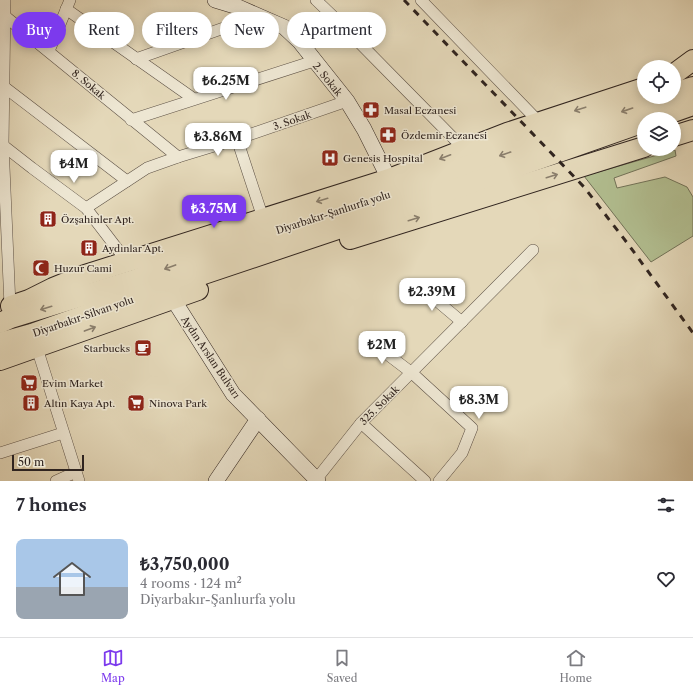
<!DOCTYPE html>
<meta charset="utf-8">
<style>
:root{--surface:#fff;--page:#f7f7f7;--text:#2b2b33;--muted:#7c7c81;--line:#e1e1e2;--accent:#7c3aed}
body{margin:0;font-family:"Libre Caslon Text",serif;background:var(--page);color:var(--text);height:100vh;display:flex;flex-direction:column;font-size:15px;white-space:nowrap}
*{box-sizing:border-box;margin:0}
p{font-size:13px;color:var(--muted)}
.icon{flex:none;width:22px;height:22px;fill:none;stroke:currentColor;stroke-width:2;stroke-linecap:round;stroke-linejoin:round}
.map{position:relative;height:481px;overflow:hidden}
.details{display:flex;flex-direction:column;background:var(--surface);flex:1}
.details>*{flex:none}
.banner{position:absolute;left:12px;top:12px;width:400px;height:36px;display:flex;gap:8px}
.controls{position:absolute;left:637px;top:60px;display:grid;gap:8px}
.controls a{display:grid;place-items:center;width:44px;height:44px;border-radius:50%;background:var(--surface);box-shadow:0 2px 10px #0003;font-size:20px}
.scale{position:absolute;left:12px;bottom:10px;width:72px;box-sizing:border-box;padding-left:4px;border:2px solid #30241f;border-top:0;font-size:11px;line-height:14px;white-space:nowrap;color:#30241f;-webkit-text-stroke:3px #ede6d2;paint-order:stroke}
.price{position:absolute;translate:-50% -34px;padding:0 9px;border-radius:8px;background:#fff;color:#222;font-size:13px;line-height:26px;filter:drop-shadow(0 1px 2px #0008)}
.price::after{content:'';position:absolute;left:50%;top:24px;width:12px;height:9px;margin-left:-6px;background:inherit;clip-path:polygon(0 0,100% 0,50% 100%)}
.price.selected{background:var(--accent);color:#fff}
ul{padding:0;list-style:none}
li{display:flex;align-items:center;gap:12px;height:100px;padding:0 16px}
li span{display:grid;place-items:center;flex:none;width:112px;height:80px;border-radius:8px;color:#555}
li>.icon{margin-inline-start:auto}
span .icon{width:48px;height:48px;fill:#fffc;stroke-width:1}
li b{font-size:17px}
h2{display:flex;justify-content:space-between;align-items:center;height:48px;padding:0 16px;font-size:17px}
.pill{padding:0 14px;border-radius:18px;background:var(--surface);box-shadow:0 2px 10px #0003;font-size:14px;line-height:36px}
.pill.selected{background:var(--accent);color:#fff}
.tab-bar{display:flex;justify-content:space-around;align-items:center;height:56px;border-top:1px solid var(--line);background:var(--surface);font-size:11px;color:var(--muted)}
.tab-bar a{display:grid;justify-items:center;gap:2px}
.tab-bar .selected{color:var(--accent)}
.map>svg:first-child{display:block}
</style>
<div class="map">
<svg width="693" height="481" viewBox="0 0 693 481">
<rect width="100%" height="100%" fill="#e4d8b9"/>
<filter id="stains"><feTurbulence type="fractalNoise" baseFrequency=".005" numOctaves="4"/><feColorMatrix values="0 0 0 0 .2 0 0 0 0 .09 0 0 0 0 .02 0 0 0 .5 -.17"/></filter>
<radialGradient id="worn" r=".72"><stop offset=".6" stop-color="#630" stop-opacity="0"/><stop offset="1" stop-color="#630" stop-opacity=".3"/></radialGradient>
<polygon fill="#b2bf91" stroke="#717258" points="675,150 676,156 614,178 617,188 665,177 687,187 693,197 693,236 651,262 584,176"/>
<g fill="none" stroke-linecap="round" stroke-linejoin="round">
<g stroke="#5d5146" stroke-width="12">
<g id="street">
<polyline points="5,0 3,144 10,306"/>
<polyline points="316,0 340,23 465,150"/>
<polyline points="421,0 539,122"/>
<polyline points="66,9 194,99"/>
<polyline points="1,13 178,157"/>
<polyline points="49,51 70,0"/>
<polyline points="136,59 258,16"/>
<polyline points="3,86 127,181"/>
<polyline points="131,120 314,61"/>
<polyline points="237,139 263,218"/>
<polyline points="0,143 32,168 86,208 122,255"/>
<polyline points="86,208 147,168 178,157 237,139 347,101"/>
<polyline points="417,284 462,322"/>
<polyline points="366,338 412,373 472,428 462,453 439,481"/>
<polyline points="37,348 79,481"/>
<polyline points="361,423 425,481"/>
<polyline points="0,453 63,433"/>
<polyline points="56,481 76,472"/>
<polyline points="315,481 361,423 533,250"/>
</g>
</g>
<g stroke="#30241f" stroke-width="16">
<g id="secondary">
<polyline points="215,0 238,7 284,27 300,42 347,101 364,129 389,179"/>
<polyline points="173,299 233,394 318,481"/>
<polyline points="216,481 258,419"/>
</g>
</g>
<g stroke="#30241f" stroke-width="22">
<g id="highway">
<polyline points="674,74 693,60"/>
<polyline points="674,93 693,87"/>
<polyline points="653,119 693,105"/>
<polyline points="674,136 693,130"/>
<polyline points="350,239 644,147"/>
<polyline points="11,306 29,300 53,288 85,275 389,179 507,133 644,88"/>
<polyline points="0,323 11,318 137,279 198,257 335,212 664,97"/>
<polyline points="0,343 32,334 165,287 403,207 644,122"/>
<polyline points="0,360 198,290"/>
</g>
</g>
<use href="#street" stroke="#ede6d2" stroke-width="11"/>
<use href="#secondary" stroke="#ede6d2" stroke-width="15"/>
<use href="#highway" stroke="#e4d8b9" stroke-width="20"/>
<polyline stroke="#30241f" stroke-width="3" stroke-dasharray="7 7" stroke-linecap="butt" points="404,0 584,187 628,244 693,333"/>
</g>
<defs><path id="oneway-shaft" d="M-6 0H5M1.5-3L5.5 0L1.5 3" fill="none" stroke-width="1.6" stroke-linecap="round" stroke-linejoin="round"/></defs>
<g stroke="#8a7e6c">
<use href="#oneway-shaft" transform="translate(580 109) rotate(162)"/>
<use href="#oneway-shaft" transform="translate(627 110) rotate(161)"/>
<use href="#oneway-shaft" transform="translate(505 154) rotate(161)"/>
<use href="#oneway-shaft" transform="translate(445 157) rotate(159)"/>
<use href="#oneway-shaft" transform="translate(552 176) rotate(-17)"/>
<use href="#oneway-shaft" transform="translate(322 200) rotate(163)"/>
<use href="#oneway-shaft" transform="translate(414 219) rotate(-17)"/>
<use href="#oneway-shaft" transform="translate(170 267) rotate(160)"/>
<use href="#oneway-shaft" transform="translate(46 308) rotate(163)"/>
<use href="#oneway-shaft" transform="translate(90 329) rotate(-20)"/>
</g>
<defs>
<g id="pharmacy-square" transform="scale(0.9)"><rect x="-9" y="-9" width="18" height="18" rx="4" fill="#8f2418" stroke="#ede6d2"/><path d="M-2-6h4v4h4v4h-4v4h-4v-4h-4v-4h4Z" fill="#fff"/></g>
<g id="hospital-square" transform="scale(0.9)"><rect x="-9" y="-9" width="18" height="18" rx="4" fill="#8f2418" stroke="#ede6d2"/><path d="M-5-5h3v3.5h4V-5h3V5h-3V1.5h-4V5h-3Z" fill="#fff"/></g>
<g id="building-square" transform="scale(0.9)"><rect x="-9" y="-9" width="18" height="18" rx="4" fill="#8f2418" stroke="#ede6d2"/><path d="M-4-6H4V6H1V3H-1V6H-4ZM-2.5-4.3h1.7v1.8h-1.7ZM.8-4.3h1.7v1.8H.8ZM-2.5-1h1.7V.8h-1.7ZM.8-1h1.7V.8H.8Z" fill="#fff"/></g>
<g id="mosque-square" transform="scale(0.9)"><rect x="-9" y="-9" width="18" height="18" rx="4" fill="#8f2418" stroke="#ede6d2"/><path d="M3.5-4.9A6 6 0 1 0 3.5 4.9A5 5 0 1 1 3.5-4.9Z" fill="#fff"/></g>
<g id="cafe-square" transform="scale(0.9)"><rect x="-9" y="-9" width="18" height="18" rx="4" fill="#8f2418" stroke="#ede6d2"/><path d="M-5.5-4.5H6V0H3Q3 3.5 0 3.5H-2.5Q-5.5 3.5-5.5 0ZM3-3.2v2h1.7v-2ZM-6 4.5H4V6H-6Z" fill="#fff"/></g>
<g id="supermarket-square" transform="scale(0.9)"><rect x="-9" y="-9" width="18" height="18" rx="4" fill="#8f2418" stroke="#ede6d2"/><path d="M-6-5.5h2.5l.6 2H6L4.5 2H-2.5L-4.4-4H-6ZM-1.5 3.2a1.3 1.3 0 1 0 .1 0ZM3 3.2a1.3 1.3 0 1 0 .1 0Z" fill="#fff"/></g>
</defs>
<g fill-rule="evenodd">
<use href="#pharmacy-square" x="371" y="110"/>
<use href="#pharmacy-square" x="388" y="135"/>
<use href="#hospital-square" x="330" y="158"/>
<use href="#building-square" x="48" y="219"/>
<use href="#building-square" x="89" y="248"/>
<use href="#mosque-square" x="41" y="268"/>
<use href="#cafe-square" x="143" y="348"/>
<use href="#supermarket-square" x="29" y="383"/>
<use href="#building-square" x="31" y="403"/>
<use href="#supermarket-square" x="136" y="403"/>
</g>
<g text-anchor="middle" stroke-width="3" stroke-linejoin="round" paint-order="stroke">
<g font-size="10" fill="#30241f" stroke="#ede6d2">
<text transform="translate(328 79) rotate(51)" y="4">2. Sokak</text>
<text transform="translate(89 84) rotate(40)" y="4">8. Sokak</text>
<text transform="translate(292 120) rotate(-19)" y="4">3. Sokak</text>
<text transform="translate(333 212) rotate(-18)" y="4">Diyarbakır-Şanlıurfa yolu</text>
<text transform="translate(83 316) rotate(-19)" y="4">Diyarbakır-Silvan yolu</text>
<text transform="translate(211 357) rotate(56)" y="4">Aydın Arslan Bulvarı</text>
<text transform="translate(379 405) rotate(-45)" y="4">325. Sokak</text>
</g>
<g font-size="10" fill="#30241f" stroke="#ede6d2" text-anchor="start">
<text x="384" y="114">Masal Eczanesi</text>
<text x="401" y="139">Özdemir Eczanesi</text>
<text x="343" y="162">Genesis Hospital</text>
<text x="61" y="223">Özşahinler Apt.</text>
<text x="102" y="252">Aydınlar Apt.</text>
<text x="54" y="272">Huzur Cami</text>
<text x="130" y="352" text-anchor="end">Starbucks</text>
<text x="42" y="387">Evim Market</text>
<text x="44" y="407">Altın Kaya Apt.</text>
<text x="149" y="407">Ninova Park</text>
</g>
</g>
<rect width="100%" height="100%" filter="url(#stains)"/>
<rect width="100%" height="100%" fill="url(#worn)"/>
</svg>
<div class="controls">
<a><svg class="icon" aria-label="locate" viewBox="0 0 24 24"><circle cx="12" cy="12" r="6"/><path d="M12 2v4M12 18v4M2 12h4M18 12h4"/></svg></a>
<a><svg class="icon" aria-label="layers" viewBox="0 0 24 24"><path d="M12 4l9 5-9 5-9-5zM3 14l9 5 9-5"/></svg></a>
</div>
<div class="scale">50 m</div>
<b class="price" style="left:226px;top:101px">₺6.25M</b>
<b class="price" style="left:218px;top:157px">₺3.86M</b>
<b class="price" style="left:74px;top:184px">₺4M</b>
<b class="price selected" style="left:214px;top:229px">₺3.75M</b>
<b class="price" style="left:432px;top:312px">₺2.39M</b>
<b class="price" style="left:382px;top:365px">₺2M</b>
<b class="price" style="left:479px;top:420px">₺8.3M</b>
<div class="banner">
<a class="pill selected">Buy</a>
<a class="pill">Rent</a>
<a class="pill">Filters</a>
<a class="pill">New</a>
<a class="pill">Apartment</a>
</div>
</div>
<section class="details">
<h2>7 homes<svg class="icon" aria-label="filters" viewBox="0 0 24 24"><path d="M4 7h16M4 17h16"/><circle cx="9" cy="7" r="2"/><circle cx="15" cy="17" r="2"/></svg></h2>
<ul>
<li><span style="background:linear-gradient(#a9c7e8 60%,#9aa5b1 0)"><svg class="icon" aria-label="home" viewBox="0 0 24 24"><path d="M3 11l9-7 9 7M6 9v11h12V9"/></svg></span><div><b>₺3,750,000</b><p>4 rooms · 124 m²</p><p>Diyarbakır-Şanlıurfa yolu</p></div><svg class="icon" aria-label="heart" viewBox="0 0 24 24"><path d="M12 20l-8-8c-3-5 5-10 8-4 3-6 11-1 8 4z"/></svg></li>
</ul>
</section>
<nav class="tab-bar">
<a class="selected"><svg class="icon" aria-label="map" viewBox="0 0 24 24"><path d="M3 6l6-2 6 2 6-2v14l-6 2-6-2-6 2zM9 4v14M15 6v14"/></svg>Map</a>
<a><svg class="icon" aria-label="saved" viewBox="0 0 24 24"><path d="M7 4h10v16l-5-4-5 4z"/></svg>Saved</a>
<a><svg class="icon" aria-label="home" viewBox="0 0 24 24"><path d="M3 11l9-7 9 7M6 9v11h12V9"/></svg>Home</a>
</nav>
